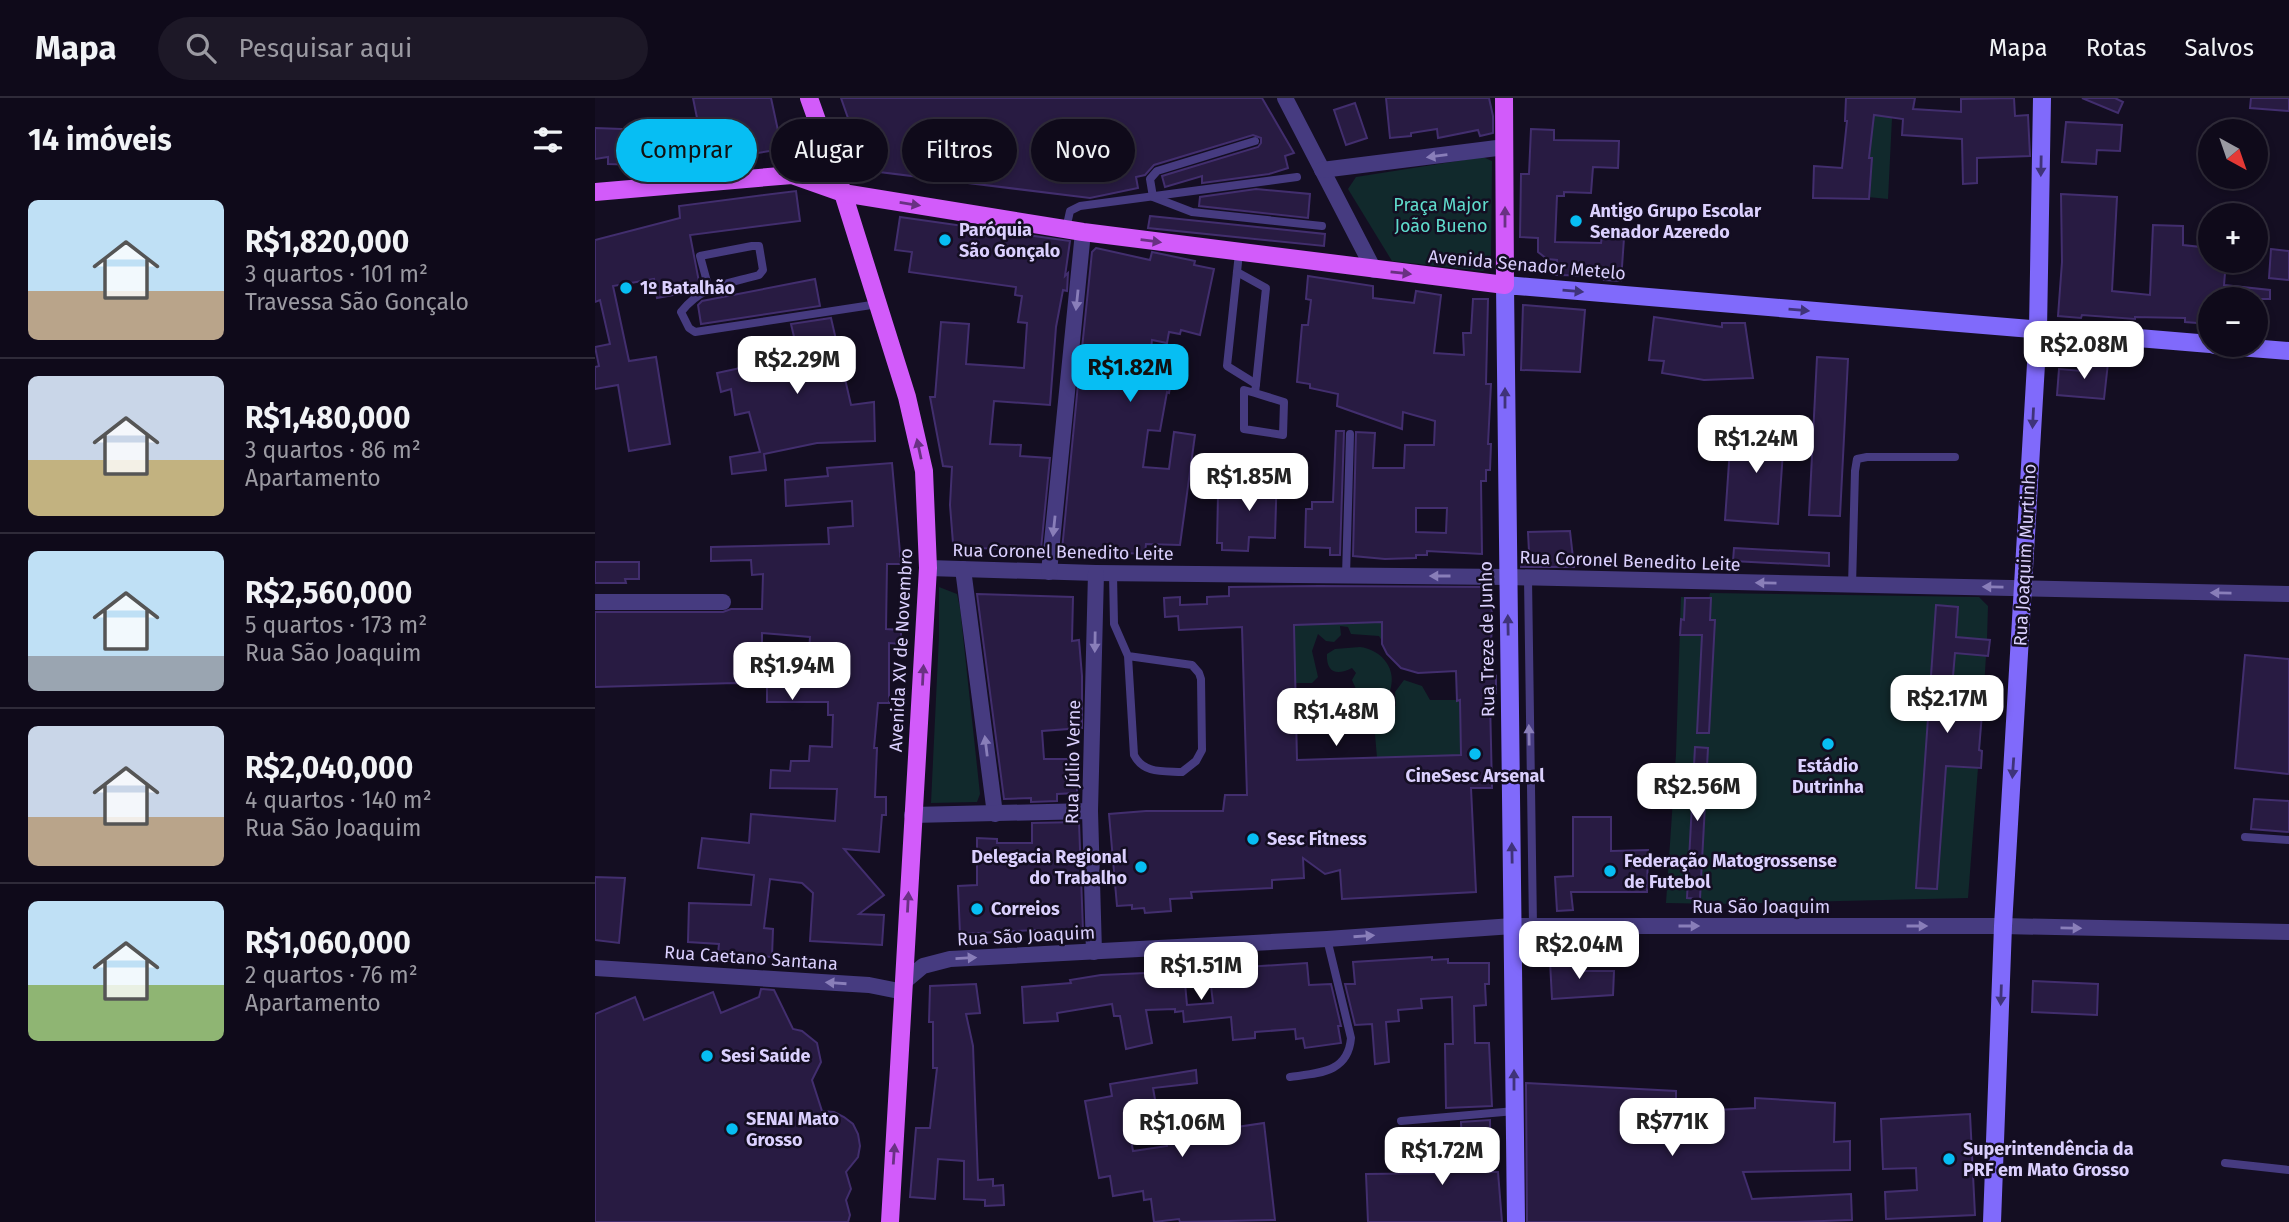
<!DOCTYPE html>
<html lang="pt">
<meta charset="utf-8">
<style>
:root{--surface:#0f0a1a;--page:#1d1827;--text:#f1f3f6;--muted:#9b9aa2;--line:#2f2b39;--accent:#07bef3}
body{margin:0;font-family:"Fira Sans",sans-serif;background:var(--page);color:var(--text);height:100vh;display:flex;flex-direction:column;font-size:26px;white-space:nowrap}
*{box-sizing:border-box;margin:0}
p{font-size:23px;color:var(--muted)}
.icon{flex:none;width:38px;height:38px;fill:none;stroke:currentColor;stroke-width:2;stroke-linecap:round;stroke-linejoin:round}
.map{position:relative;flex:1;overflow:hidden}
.details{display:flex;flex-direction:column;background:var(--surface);width:595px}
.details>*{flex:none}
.guide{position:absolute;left:21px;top:21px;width:665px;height:63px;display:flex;gap:14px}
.needle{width:46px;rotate:140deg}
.fabs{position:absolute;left:1603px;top:21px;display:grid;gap:14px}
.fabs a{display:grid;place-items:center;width:70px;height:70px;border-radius:50%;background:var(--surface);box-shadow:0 4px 10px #0003,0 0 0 2px var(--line);font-size:35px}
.price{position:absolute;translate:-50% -60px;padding:0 16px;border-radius:14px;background:#fff;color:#222;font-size:23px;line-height:46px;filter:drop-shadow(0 2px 4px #0008)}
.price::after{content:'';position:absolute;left:50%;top:42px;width:21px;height:16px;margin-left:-10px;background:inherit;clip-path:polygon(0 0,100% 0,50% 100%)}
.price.active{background:var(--accent);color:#111}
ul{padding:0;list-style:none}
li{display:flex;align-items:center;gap:21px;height:175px;padding:0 28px}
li+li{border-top:2px solid var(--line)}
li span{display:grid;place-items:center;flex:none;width:196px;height:140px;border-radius:10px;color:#555}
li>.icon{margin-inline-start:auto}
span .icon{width:84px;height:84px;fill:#fffc;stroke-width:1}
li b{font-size:30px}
h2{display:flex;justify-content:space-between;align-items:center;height:84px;padding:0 28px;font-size:30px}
.pill{padding:0 24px;border-radius:32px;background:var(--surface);box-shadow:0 4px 10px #0003,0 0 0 2px var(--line);font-size:24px;line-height:63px}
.pill.active{background:var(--accent);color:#111}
header{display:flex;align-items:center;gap:42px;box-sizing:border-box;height:98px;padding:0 35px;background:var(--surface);border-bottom:2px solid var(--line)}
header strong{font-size:33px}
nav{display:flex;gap:38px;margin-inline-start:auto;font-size:24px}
.search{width:490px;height:63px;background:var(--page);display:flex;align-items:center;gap:18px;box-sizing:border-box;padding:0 24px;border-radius:38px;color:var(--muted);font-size:26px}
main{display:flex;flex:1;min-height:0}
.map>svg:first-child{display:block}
</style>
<header>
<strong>Mapa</strong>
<div class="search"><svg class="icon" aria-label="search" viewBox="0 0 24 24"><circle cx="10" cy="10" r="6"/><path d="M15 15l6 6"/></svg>Pesquisar aqui</div>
<nav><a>Mapa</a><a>Rotas</a><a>Salvos</a></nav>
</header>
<main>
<section class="details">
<h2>14 imóveis<svg class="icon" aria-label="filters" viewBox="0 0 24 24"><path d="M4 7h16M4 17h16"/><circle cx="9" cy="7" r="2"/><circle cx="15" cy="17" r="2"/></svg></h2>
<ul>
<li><span style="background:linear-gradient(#bfe0f5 65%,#b9a48a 0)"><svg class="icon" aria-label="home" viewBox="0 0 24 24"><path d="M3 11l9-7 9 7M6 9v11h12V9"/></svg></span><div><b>R$1,820,000</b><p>3 quartos · 101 m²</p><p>Travessa São Gonçalo</p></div></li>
<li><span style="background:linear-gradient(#c9d6e8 60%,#c2b280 0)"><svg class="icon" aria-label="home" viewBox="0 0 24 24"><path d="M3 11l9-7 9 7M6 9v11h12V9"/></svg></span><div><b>R$1,480,000</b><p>3 quartos · 86 m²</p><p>Apartamento</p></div></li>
<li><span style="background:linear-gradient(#bfe0f5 75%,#9aa5b1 0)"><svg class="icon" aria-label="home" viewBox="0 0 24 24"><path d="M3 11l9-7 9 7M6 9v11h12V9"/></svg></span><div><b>R$2,560,000</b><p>5 quartos · 173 m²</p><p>Rua São Joaquim</p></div></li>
<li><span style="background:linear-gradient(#c9d6e8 65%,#b9a48a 0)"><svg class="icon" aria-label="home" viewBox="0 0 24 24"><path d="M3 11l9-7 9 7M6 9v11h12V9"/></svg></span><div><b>R$2,040,000</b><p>4 quartos · 140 m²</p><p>Rua São Joaquim</p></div></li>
<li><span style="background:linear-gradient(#bfe0f5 60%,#8fb573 0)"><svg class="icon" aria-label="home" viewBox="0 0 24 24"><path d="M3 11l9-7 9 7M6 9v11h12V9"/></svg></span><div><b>R$1,060,000</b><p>2 quartos · 76 m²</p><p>Apartamento</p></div></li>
</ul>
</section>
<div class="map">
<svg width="1694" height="1124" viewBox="0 0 1694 1124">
<rect width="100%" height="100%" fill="#140e22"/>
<g fill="#11292c">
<polygon points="1275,0 1298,0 1293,101 1273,99"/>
<polygon points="888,59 897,63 896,166 888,173 797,163 753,91 761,79"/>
<polygon points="344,489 362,496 365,510 385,696 382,704 336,705 344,538"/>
<polygon points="1115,495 1384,499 1393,508 1392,541 1395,542 1393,558 1391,558 1385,652 1387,653 1386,670 1383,670 1373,800 1124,806 1071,805 1081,656 1086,499 1114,500"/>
<polygon points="787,524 787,543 784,538 756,536 753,529 745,528 746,537 739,544 731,543 723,536 717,553 723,579 717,585 700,585 699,527"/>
<path d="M765,549C784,551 801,568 796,589C795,595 792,599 791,605L795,610L801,608L800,594L809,582L827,588L835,602H865L866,657L782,660L780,636L739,633L732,611L744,604L759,609L761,603L758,596L761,591L757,582L761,575L757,570C743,577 731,576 732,556L740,551Z"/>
</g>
<g fill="#281b42" stroke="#422e6e" stroke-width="2" fill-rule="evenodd">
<polygon points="98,0 176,0 187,51 125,61 47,67 13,66 13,59 0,61 0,30 55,32 56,21 104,30"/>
<polygon points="246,0 667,0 699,55 690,58 693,70 674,76 607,85 607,78 570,89 567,78 663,49 666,45 666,40 658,37 559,67 550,77 541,79 543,90 495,100 276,73 269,66"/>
<polygon points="791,0 894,0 898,18 898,35 885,38 883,32 843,40 842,31 816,35 816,38 795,40"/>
<polygon points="1251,0 1320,0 1318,11 1366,14 1366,1 1419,0 1420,18 1433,17 1435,58 1382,60 1382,85 1368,86 1367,41 1307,37 1308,21 1279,17 1274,60 1277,60 1274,101 1218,100 1219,68 1247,70 1252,23 1250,23"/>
<polygon points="1487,0 1520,0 1528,4 1523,15"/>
<polygon points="1656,0 1694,0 1694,13 1655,10"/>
<polygon points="760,5 772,40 751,47 739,12"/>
<polygon points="1471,24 1527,27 1525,53 1502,52 1501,66 1467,64"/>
<polygon points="936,31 959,32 959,42 1024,43 1023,70 998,69 996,95 969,94 969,98 962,98 960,144 1006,145 1007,138 1029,140 1026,183 1009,182 1010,178 961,177 962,162 952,161 943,154 943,140 925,139 926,76 934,76"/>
<polygon points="661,91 715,96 713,120 604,108 605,99"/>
<polygon points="201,93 205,123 95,137 105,189 99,193 62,200 59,181 18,188 34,263 61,259 75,346 34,353 23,287 0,291 0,269 4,268 0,249 15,246 5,202 0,204 0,142 85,120 84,108"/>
<polygon points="1466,96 1522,99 1517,193 1555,197 1558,127 1588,128 1588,147 1615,150 1615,163 1631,163 1629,187 1675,192 1675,201 1615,201 1615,226 1590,224 1590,220 1540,219 1540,221 1487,217 1486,220 1463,218 1467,164"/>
<polygon points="555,118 730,136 729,148 553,130"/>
<polygon points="305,119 475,143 470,178 473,175 472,193 468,192 461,229 455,307 399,303 395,346 426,347 425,358 455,360 446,451 362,450 358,445 355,407 357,369 348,368 335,299 340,299 346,224 374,226 371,266 429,270 432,225 423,224 427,198 420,197 421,189 314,174 317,154 300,152"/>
<polygon points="501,150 555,162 557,154 600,163 599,167 619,171 605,237 586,232 585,236 574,234 572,245 557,242 554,270 578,275 574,295 572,294 565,333 553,332 548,369 574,371 579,334 600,337 585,447 551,446 550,456 467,452 483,286 489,286 493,261 486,260 497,154"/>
<polygon points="1676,151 1694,153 1694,182 1674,180"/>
<path d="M713,178L778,188V200L819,205L821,193L846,197L839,255L869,257L868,235H876L878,201H893L891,286H896L893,346H896L895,372H891V383H886L887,456L832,453V457H821V460L790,461L758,458L761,334L780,335L778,370H809L810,347H839L840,323L808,314L807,331L742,308L743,296L715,290V286L702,284L707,227H713L716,202L711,201ZM821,410H852L851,435L821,434Z"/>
<polygon points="220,181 225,208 106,226 103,207 107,203"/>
<polygon points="928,207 990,212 985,274 926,272"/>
<polygon points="1059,219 1127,229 1127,225 1150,225 1158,280 1109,282 1067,275 1069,263 1054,262"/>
<polygon points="236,220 256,307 279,304 280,343 222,345 169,356 171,372 137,376 135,359 165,354 154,314 140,317 136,291 126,294 122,275 159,267 156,253 200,243 196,226"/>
<polygon points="1222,259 1253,261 1245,418 1214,417"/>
<polygon points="1488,263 1513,265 1509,301 1462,297 1464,271 1487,273"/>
<polygon points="1167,322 1190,324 1183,426 1130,422 1136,336 1166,338"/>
<polygon points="741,333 749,333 745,457 735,457 735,450 710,449 711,411 717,411 717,404 738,404"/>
<path d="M297,365L306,466H292L291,531L306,532V546L294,545V605H283L279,650H282L280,699H291V717H287L284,754L249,751L289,797L264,816L289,817L287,847L215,843L218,795L207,785L175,781L169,830L178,831L177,859L123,855L124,846L93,844L94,805L156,807L159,777L103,770L107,740L154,745L156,716L240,723L242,691L175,690L176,672L195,673L196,663H214L215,648L237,649L238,617H233V604H172V586L140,585L0,589V514H128L136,511H167L168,476L157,477L156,462L116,463V449L234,446L233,430L258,428L257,403L191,408L190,382L233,378L232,370ZM167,535L215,539L213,568H167Z"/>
<polygon points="659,370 682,371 680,440 654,439 653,453 627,452 627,445 622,445 623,397 644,398 644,390 659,391"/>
<polygon points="975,433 979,469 926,469 926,454 934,454 933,434"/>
<polygon points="1139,450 1234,455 1234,468 1138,463"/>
<polygon points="0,464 44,464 44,481 30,481 31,485 0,485"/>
<path d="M724,488L897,489L896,570H898V579L901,578V595H898L897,603L895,602L897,690H876L881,794L747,801L745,772L730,776L708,760L709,780L677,782V790L596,794L597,800L575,801L576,813L550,815L549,810L537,811V807L522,808L514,716L551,713H628L630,697H652L647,529L584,532L583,518L570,519L569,500L585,499V507L612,506V499L634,498V489ZM787,524V546L792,556L806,570L823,575L861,573L862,603L865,602L866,657L702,662L699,527Z"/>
<polygon points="382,496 478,499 477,543 484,542 487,578 487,630 447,633 449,661 482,661 482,695 462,696 462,703 436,704 436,700 409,701"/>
<polygon points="1090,500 1116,500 1115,522 1120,522 1114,635 1102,635 1107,537 1085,537 1086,521 1089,522"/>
<polygon points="1341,507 1363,509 1361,539 1395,542 1393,558 1360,555 1357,590 1389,591 1384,652 1387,653 1386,670 1351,668 1342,791 1321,790"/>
<polygon points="1650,557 1694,561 1694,676 1640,670"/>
<polygon points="1100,649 1113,650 1105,801 1092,800"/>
<polygon points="1659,701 1694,703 1694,734 1656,731"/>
<polygon points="978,719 1016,719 1016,753 1053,752 1052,794 976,794 978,812 962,813 960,779 978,778"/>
<polygon points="484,724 488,833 440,836 440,832 365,836 363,788 382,787 382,740 402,741 402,745 437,745 437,725"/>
<polygon points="0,779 30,780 24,845 0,842"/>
<polygon points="837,859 837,862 853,861 853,865 894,865 894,886 890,886 891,907 879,908 880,945 894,945 897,1008 851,1010 850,946 858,946 857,899 826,901 827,910 803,912 804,923 791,924 794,964 780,966 777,926 760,927 750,886 760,886 758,864"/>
<polygon points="980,861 981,873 1019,873 1018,897 957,901 955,863"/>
<polygon points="712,865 714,887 736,886 746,928 743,928 746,945 710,950 708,940 701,941 700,931 660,934 660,940 638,942 636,919 589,924 588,913 580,914 580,911 551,912 557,945 531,951 525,918 519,918 517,906 462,915 463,923 429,925 427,889 476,885 475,882 506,877 573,874 573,881 585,881 585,886 590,885 592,907 618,905 616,888 622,888 621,871"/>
<polygon points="1438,883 1503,886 1502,917 1437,914"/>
<polygon points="381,886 385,915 371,916 378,948 383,1082 398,1081 398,1088 408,1087 409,1107 390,1108 390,1102 369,1101 369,1063 343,1061 340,1101 315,1099 321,1030 335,1030 342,970 338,970 338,924 334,924 335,888"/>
<polygon points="166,891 179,892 198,931 207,933 222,945 226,964 217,982 227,1013 239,1014 249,1019 258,1026 263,1036 265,1048 263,1059 251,1074 256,1091 251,1102 255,1117 253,1124 0,1124 0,916 40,899 49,922 118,894 126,915 164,899"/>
<polygon points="601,972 602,985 558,990 561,1007 531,1013 538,1053 572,1048 567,1015 601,1009 604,1027 607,1027 608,1034 669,1025 680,1122 585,1124 584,1121 559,1124 556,1101 549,1102 548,1093 518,1098 515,1078 504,1080 490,1003 517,998 515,986"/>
<polygon points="931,985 1081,993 1081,1014 1160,1010 1160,1000 1240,1005 1239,1044 1255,1043 1255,1072 1148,1074 1157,1101 1256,1096 1257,1122 1200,1124 932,1124"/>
<polygon points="1375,1016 1380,1117 1291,1121 1290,1094 1322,1092 1321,1070 1288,1071 1286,1021"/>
<polygon points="895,1022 896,1074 903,1074 907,1124 773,1124 771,1076 853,1075 852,1049 867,1049 866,1024"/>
</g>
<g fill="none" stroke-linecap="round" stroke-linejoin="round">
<g stroke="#463b80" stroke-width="8">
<polyline points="660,43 562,73 555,81 558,99 597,114 727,128"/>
<polyline points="471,131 475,113 485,108 702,79"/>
<polyline points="644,155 632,268 661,286 660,295 689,304 688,337 649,331 649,292 660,295"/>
<polyline points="642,174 671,190 661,286"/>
<path d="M114,191L105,158L157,148H164L168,172L164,177C133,186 107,187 86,214L94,230L100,234L283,206"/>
<path d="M518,476L519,526L533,558L597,567L604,575L606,581L607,652L601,663L587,674C568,673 549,676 539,657L533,558"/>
<polyline points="751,478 755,336"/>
<polyline points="933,480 938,828"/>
<polyline points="1257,488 1260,373 1262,361 1272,359 1360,359"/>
<polyline points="1650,739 1694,742"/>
<path d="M695,979C724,975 753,975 756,940L732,841"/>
<polyline points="806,1023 920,1013"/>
<polyline points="1630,1065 1694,1072"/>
</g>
<g stroke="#463b80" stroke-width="16">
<polyline points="690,0 779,172"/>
<polyline points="727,72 910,49"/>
<polyline points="333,470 501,475 912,479 1694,496"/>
<polyline points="368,471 400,716"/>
<polyline points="454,474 488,134"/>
<polyline points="0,504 128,504"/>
<polyline points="317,717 495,713"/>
<polyline points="499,854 495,713 501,475"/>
<polyline points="0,870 274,887 309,894"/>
<polyline points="309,884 328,868 355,861 732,841 918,828 1408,828 1694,834"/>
</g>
<g stroke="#806afb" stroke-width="18">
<polyline points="1619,247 1694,253"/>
<polyline points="921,1124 910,187 1615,246"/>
<polyline points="1397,1124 1408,828 1443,232 1447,0"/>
</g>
<g stroke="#d25bfa" stroke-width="18">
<polyline points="214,0 248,95 312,299 329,373 333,470 295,1124"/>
<path d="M197,77C210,60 221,47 221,25"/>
<polyline points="0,94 197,77 248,95 488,134 910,187 909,0"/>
</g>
</g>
<defs><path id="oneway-solid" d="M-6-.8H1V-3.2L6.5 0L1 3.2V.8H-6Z" transform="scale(1.75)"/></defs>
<g fill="#897eb9">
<use href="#oneway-solid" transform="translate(842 58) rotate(173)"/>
<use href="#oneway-solid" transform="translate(482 202) rotate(96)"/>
<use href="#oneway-solid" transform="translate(459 428) rotate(96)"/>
<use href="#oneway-solid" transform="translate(845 478) rotate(-180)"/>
<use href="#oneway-solid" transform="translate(1171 485) rotate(-179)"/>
<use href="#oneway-solid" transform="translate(1398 489) rotate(-179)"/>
<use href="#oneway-solid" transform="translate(1626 495) rotate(-179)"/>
<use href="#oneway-solid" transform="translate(500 544) rotate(91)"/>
<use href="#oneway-solid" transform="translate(934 637) rotate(-91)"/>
<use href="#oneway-solid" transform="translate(391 648) rotate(-97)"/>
<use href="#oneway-solid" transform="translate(1094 828)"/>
<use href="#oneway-solid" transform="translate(1322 828)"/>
<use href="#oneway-solid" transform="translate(1476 830) rotate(1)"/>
<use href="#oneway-solid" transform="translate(769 838) rotate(-4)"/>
<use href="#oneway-solid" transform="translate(371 860) rotate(-3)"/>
<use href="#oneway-solid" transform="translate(241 885) rotate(-176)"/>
</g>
<g fill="#3f3379">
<use href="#oneway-solid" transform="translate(1446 68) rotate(91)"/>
<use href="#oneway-solid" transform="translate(978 193) rotate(5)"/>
<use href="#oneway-solid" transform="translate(1204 212) rotate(5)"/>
<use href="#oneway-solid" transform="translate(910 300) rotate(-90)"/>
<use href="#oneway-solid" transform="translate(1438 320) rotate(93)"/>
<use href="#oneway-solid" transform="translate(913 527) rotate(-91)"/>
<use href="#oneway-solid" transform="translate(1418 670) rotate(94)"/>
<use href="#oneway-solid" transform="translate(917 755) rotate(-91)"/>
<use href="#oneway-solid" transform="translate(1406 897) rotate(92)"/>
<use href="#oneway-solid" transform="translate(919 982) rotate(-90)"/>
</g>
<g fill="#693183">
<use href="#oneway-solid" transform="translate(315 106) rotate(9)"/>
<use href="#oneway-solid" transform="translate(910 119) rotate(-90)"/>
<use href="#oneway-solid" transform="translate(556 143) rotate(7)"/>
<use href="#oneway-solid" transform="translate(806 175) rotate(6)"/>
<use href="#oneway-solid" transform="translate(324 351) rotate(-102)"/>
<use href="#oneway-solid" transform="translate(328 577) rotate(-87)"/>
<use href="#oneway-solid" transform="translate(313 804) rotate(-87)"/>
<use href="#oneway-solid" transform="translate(299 1056) rotate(-86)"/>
</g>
<g fill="#07bef3" stroke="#140e22" stroke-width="2.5">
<circle cx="981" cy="123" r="7"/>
<circle cx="350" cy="142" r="7"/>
<circle cx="31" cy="190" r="7"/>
<circle cx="1233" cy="646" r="7"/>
<circle cx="880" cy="656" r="7"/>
<circle cx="658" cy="741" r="7"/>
<circle cx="546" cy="769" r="7"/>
<circle cx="1015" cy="773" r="7"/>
<circle cx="382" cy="811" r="7"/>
<circle cx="112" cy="958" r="7"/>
<circle cx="137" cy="1031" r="7"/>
<circle cx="1354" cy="1061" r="7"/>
</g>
<g text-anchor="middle" stroke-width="5" stroke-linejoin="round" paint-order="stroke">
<g font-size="18" fill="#5fdbcc" stroke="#140e22">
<text x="846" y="113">Praça Major<tspan x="846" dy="21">João Bueno</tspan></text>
</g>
<g font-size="18" font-weight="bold" fill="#dbd0fe" stroke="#140e22" text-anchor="start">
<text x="995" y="119">Antigo Grupo Escolar<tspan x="995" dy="21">Senador Azeredo</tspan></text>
<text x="364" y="138">Paróquia<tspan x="364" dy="21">São Gonçalo</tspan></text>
<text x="45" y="196">1º Batalhão</text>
<text x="1233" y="674" text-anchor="middle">Estádio<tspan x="1233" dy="21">Dutrinha</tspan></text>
<text x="880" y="684" text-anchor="middle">CineSesc Arsenal</text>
<text x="672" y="747">Sesc Fitness</text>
<text x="532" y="765" text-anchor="end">Delegacia Regional<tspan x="532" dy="21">do Trabalho</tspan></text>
<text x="1029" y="769">Federação Matogrossense<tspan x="1029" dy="21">de Futebol</tspan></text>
<text x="396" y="817">Correios</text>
<text x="126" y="964">Sesi Saúde</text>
<text x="151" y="1027">SENAI Mato<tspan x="151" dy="21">Grosso</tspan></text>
<text x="1368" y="1057">Superintendência da<tspan x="1368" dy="21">PRF em Mato Grosso</tspan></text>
</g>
<g font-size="18" fill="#dbd0fe" stroke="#140e22">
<text transform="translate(932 167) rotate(5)" y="6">Avenida Senador Metelo</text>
<text transform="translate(468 454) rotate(1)" y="6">Rua Coronel Benedito Leite</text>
<text transform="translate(1430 457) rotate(-87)" y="6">Rua Joaquim Murtinho</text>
<text transform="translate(1035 463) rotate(2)" y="6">Rua Coronel Benedito Leite</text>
<text transform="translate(892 541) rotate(-91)" y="6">Rua Treze de Junho</text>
<text transform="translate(306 552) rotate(-87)" y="6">Avenida XV de Novembro</text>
<text transform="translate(478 664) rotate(-89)" y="6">Rua Júlio Verne</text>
<text x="1166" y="815">Rua São Joaquim</text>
<text transform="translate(431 838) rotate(-3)" y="6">Rua São Joaquim</text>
<text transform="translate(156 860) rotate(4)" y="6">Rua Caetano Santana</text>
</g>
</g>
</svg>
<div class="fabs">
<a><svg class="needle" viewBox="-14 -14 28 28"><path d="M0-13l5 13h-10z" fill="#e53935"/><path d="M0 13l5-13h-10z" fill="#9b9aa2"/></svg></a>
<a>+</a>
<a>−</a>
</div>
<b class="price" style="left:1489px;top:283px">R$2.08M</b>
<b class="price" style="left:202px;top:298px">R$2.29M</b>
<b class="price active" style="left:535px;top:306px">R$1.82M</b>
<b class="price" style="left:1161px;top:377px">R$1.24M</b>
<b class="price" style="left:654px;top:415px">R$1.85M</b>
<b class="price" style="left:197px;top:604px">R$1.94M</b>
<b class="price" style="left:1352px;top:637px">R$2.17M</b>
<b class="price" style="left:741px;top:650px">R$1.48M</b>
<b class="price" style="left:1102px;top:725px">R$2.56M</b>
<b class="price" style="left:984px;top:883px">R$2.04M</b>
<b class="price" style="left:606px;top:904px">R$1.51M</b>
<b class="price" style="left:1077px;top:1060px">R$771K</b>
<b class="price" style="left:587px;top:1061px">R$1.06M</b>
<b class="price" style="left:847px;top:1089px">R$1.72M</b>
<div class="guide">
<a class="pill active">Comprar</a>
<a class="pill">Alugar</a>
<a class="pill">Filtros</a>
<a class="pill">Novo</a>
</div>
</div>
</main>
